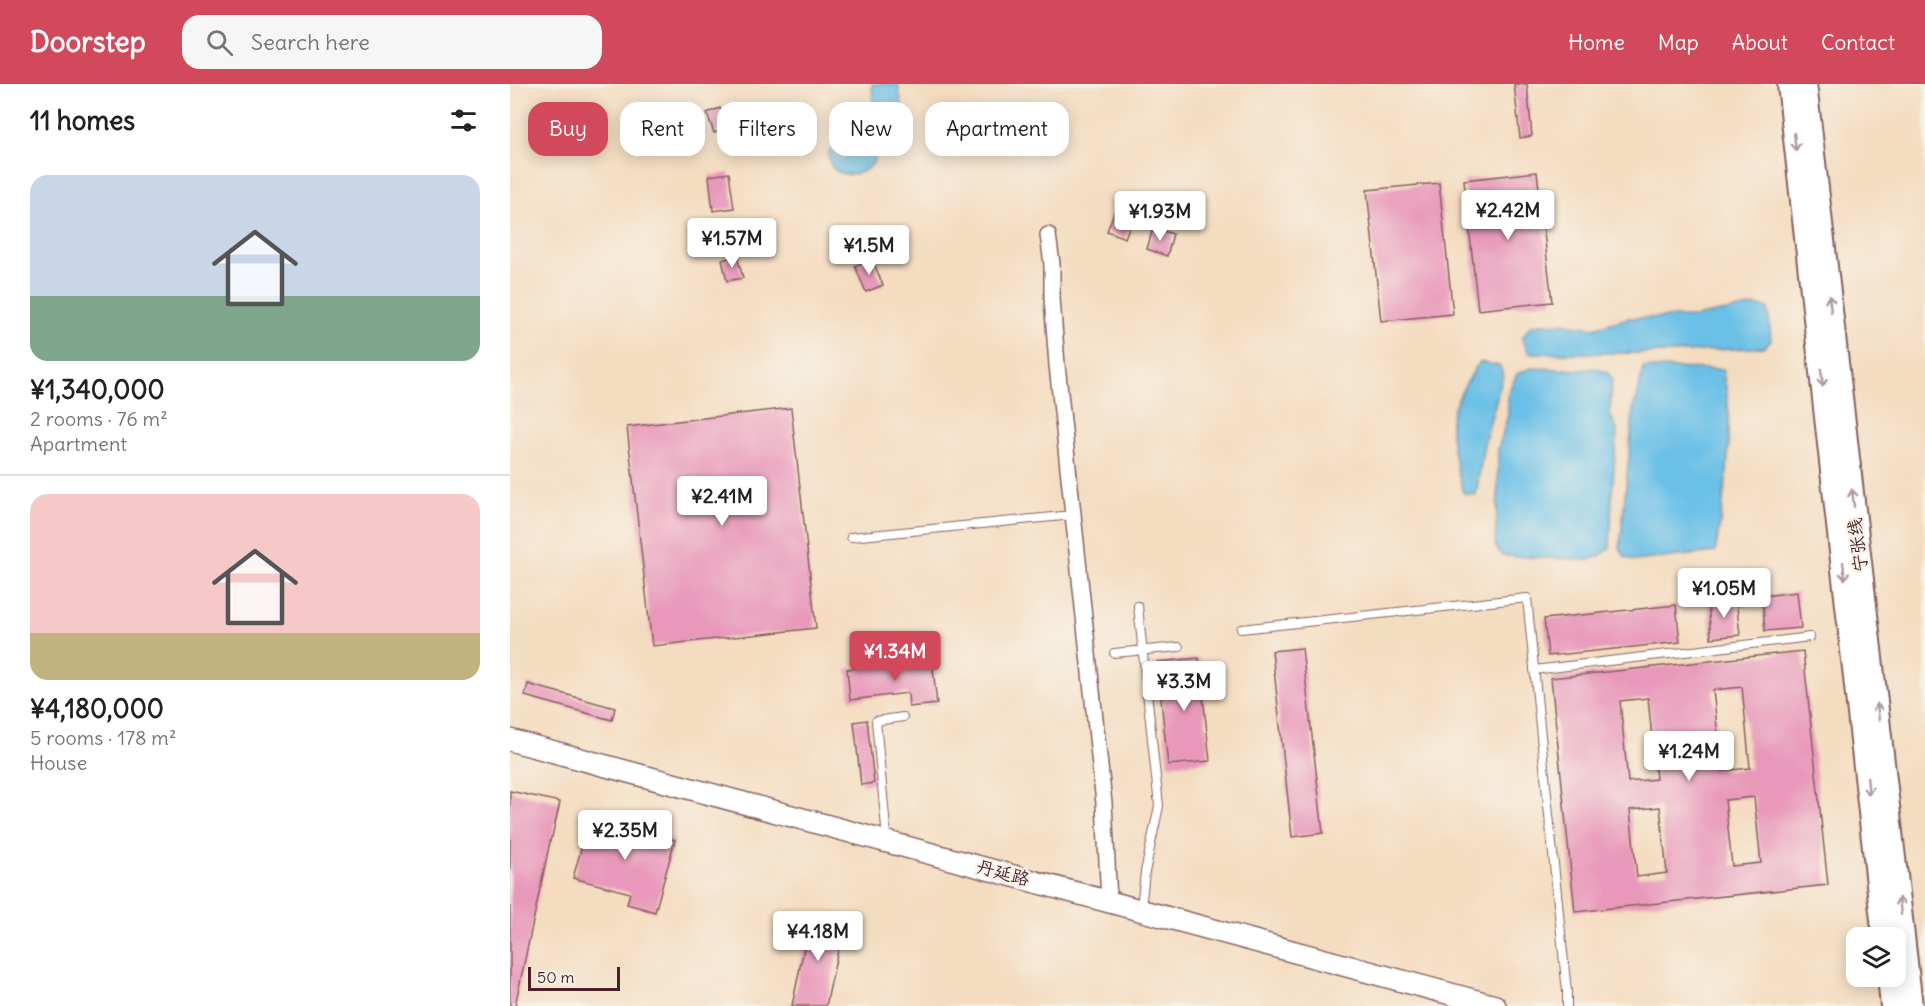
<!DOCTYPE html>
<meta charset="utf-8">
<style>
:root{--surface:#fff;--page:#f6f6f6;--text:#202124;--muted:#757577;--line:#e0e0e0;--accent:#d1495b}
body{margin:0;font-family:Delius,"LXGW WenKai TC",sans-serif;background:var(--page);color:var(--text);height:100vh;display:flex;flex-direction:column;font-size:22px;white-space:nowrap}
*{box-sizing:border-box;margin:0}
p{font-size:20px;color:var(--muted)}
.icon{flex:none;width:33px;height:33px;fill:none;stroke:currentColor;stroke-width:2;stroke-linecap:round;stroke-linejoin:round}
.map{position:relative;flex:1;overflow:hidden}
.details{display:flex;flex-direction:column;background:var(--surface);width:510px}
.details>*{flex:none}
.top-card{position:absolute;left:18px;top:18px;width:570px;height:54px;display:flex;gap:12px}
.tools{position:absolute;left:1336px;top:843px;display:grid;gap:12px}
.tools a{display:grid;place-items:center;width:60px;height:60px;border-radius:12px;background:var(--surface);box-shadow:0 3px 15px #0003;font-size:30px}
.scale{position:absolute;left:18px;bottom:15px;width:92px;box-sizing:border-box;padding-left:6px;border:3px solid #4a1f2b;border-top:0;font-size:16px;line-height:21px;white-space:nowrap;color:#4a1f2b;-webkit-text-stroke:4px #f7f3e8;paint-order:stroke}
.price{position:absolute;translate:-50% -51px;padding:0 14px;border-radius:6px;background:#fff;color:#222;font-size:20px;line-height:39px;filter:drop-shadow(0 2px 3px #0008)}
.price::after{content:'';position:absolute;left:50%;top:36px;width:18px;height:14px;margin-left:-9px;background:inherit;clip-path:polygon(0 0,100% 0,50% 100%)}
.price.active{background:var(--accent);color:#fff}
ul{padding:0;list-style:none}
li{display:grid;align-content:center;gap:12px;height:318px;padding:0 30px}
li+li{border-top:2px solid var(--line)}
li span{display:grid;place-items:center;height:186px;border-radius:18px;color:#555}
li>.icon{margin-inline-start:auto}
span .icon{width:108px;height:108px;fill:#fffc;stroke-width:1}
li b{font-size:26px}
h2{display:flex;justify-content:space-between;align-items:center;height:72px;padding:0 30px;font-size:26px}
.pill{padding:0 21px;border-radius:18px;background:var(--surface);box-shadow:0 3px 15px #0003;font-size:21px;line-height:54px}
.pill.active{background:var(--accent);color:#fff}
header{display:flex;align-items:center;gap:36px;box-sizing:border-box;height:84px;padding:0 30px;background:var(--accent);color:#fff}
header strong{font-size:28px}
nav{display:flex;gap:33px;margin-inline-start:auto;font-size:21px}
.search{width:420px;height:54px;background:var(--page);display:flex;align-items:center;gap:15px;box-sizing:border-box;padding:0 21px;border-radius:18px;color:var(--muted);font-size:22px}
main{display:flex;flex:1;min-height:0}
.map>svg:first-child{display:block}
</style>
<header>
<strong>Doorstep</strong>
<div class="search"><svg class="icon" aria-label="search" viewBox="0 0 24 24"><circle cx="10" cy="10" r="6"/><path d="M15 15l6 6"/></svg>Search here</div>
<nav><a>Home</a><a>Map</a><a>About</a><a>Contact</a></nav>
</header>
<main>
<section class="details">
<h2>11 homes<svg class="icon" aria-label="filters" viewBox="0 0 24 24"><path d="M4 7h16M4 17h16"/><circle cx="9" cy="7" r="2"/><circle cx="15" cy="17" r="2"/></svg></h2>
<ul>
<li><span style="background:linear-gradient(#c9d6e8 65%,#7fa58c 0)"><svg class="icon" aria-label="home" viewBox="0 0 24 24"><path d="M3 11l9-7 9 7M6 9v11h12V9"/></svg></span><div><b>¥1,340,000</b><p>2 rooms · 76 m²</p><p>Apartment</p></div></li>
<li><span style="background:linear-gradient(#f6c9c9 75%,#c2b280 0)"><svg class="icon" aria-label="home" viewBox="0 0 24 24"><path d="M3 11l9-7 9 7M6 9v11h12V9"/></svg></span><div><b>¥4,180,000</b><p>5 rooms · 178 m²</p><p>House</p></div></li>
</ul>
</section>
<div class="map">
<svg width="1415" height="922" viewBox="0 0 1415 922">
<rect width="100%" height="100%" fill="#f7f3e8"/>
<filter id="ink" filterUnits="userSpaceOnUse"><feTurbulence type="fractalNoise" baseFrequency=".0167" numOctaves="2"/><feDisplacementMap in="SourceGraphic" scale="12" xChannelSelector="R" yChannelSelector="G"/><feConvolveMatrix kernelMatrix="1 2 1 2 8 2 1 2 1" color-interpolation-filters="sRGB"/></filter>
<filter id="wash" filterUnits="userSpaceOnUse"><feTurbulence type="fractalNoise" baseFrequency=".008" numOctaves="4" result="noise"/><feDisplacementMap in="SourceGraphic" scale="24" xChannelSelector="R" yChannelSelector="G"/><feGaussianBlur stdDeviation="1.35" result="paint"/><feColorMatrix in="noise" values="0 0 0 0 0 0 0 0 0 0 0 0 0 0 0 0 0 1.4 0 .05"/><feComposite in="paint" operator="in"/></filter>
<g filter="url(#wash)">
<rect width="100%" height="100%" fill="#f4dcc0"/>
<g fill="#6ac0e7" stroke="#5a7089" stroke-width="1.5">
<path d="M362,0H388L393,27L362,45C364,55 367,64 365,74C361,90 333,97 322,83C320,80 319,73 318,69L322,66L327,48L353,36L357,39L364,35Z"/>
<polygon points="1245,222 1258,224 1261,256 1254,263 1160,269 1019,269 1012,254 1021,241 1051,239 1084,244 1118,234 1184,233"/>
<path d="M970,278L990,282L993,291L974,360L966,411L953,409C948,386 939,360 941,335C942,321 961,290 970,278Z"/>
<polygon points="1021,284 1072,286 1087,284 1098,289 1102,294 1100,330 1107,346 1102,410 1100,464 1090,472 1078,476 995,472 989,468 985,461 988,411 988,366 998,331 998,309 1007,290"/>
<path d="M1133,284L1212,285C1227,338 1215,414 1205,468L1125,477L1115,473L1110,464L1124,320L1127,315Z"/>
</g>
<g id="blocks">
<g fill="#e899ba" fill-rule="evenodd">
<polygon points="1004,0 1017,0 1022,52 1010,54"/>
<polygon points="210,24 217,44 204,49 197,29"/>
<polygon points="1027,88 1042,218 968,226 954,96"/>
<polygon points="219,89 224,124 203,127 199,92"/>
<polygon points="929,99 943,230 871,237 857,106"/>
<polygon points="605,126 623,133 615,154 597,147"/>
<polygon points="643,144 663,150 657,172 637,165"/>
<polygon points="227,172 233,194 217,197 212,176"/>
<polygon points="362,175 373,201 356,208 345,182"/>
<polygon points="281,324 306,544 142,562 117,343"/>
<polygon points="1287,508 1291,544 1255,547 1252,512"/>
<polygon points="1226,515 1230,551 1201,554 1198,518"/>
<polygon points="1166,521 1170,558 1038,572 1034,535"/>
<polygon points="792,564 813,749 782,753 762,567"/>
<path d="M1293,567L1318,801L1065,828L1041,594ZM1232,603L1240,684L1212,687L1203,606ZM1138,614L1146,695L1118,698L1110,617ZM1244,713L1251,779L1222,782L1215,716ZM1150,723L1157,789L1127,793L1120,726Z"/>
<polygon points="689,574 700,677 658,681 647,578"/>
<polygon points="422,575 427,620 399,623 398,609 340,616 337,585"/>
<polygon points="18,600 105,624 102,636 15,612"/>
<polygon points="357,636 364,699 351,701 344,638"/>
<polygon points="0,707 50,718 42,753 41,753 5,922 0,922"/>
<polygon points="80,733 165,756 145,828 117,820 120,809 63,794"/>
<polygon points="301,830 334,838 316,922 282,922"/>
</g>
</g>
</g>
<g filter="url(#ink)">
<use href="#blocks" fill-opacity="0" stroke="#86615f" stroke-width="1.5"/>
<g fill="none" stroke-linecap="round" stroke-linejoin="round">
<g stroke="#86615f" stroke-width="10">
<g id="lane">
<polyline points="341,453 563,431"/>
<polyline points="628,522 649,722 635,788 631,824"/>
<polyline points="731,545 1017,514 1057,908 1057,922"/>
<polyline points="604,569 669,563"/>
<polyline points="1024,586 1300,553"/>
<polyline points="377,755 366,637 393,633"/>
</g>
</g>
<g stroke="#86615f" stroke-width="18">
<polyline id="street" points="538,151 542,180 542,214 547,281 594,719 599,817"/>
</g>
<g stroke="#86615f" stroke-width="24">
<polyline id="secondary" points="0,656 985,922"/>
</g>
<g stroke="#86615f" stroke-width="26">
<g id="primary">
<polyline points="1279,0 1374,854"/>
<polyline points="1295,0 1401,922"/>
<polyline points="1379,892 1382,922"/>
</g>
</g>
<use href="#lane" stroke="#fff" stroke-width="8"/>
<use href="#street" stroke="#fff" stroke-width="15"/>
<use href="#secondary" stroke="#fff" stroke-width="21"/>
<use href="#primary" stroke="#fff" stroke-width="22"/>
</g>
<defs><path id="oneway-shaft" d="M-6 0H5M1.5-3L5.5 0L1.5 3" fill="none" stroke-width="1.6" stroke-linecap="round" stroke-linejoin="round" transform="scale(1.5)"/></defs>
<g stroke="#ae9aa0">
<use href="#oneway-shaft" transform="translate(1285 58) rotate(84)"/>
<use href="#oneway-shaft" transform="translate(1320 220) rotate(-97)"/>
<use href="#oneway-shaft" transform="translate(1312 294) rotate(84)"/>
<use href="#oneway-shaft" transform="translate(1343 414) rotate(-97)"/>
<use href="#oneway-shaft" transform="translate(1334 487) rotate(84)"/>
<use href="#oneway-shaft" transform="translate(1368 628) rotate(-97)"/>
<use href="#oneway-shaft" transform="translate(1358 702) rotate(84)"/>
<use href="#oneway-shaft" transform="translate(1390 822) rotate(-97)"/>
</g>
</g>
<g text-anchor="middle" stroke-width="5" stroke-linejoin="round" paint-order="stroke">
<g font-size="18" fill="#4a1f2b" stroke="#f7f3e8">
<text transform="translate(1348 461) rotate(-97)" y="6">宁张线</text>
<text transform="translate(493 789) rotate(15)" y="6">丹延路</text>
</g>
</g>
</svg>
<div class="tools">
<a><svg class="icon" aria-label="layers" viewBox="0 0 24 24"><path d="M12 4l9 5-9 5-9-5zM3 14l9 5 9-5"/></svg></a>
</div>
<div class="scale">50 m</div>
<b class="price" style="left:998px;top:157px">¥2.42M</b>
<b class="price" style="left:650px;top:158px">¥1.93M</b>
<b class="price" style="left:222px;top:185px">¥1.57M</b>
<b class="price" style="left:359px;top:192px">¥1.5M</b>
<b class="price" style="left:212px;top:443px">¥2.41M</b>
<b class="price" style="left:1214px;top:535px">¥1.05M</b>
<b class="price active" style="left:385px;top:598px">¥1.34M</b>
<b class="price" style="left:674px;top:628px">¥3.3M</b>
<b class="price" style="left:1179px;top:698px">¥1.24M</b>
<b class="price" style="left:115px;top:777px">¥2.35M</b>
<b class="price" style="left:308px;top:878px">¥4.18M</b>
<div class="top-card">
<a class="pill active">Buy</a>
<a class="pill">Rent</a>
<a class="pill">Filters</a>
<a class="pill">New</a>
<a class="pill">Apartment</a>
</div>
</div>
</main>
